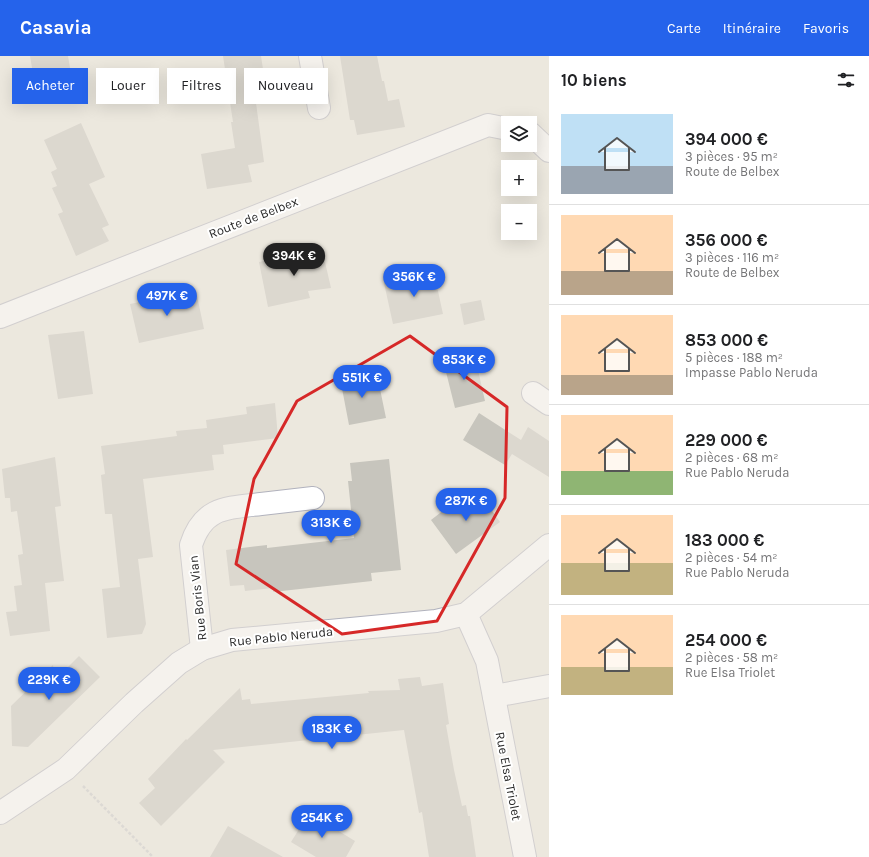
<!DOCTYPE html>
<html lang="fr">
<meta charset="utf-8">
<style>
:root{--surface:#fff;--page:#f2f2f2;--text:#202124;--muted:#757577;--line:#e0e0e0;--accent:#2563eb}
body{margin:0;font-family:Karla,sans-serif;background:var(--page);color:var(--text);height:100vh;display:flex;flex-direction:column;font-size:15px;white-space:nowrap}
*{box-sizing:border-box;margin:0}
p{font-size:13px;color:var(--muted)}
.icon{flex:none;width:22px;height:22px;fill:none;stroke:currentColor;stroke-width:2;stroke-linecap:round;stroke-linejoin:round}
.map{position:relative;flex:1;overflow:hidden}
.side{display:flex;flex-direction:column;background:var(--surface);width:320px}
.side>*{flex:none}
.banner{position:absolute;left:12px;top:12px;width:380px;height:36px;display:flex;gap:8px}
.fabs{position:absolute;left:501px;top:60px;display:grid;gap:8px}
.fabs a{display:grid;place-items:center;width:36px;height:36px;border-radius:0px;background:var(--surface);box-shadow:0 4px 16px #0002;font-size:20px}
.price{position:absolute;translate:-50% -34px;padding:0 9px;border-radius:14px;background:var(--accent);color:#fff;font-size:13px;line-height:26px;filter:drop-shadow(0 1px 2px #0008)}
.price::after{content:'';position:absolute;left:50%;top:24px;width:12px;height:9px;margin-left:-6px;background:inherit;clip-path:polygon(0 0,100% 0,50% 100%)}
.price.active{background:#222;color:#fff}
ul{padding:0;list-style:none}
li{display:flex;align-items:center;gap:12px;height:100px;padding:0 12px}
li+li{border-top:1px solid var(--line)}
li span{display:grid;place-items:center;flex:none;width:112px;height:80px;border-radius:0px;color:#555}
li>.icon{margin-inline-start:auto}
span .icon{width:48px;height:48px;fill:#fffc;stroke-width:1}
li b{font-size:17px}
h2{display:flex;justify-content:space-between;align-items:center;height:48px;padding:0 12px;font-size:17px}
.tag{padding:0 14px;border-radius:0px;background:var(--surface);box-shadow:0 4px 16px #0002;font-size:14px;line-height:36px}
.tag.active{background:var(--accent);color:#fff}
header{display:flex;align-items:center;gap:24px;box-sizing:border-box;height:56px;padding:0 20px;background:var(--accent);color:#fff}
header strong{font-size:19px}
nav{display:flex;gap:22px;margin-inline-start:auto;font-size:14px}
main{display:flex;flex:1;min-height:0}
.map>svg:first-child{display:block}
</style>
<header>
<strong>Casavia</strong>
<nav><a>Carte</a><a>Itinéraire</a><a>Favoris</a></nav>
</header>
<main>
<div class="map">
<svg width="549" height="801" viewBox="0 0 549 801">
<rect width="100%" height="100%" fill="#ece8de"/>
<g fill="#c7c5bd">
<polygon points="30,0 68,0 75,41 38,47"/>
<polygon points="223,0 261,0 268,46 256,47 264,106 248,109 252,126 207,133 201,98 235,92 231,66 233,66"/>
<polygon points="340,0 377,0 382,25 384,25 388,45 399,43 405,71 357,79 354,64 350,64"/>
<polygon points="81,67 105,121 89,128 109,169 102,172 109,185 76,200 58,158 63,156 52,132 57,130 51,116 57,113 44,84"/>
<polygon points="322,193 331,232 308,235 310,242 268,251 259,206"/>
<polygon points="434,217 443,258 393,268 384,227"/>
<polygon points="196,235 204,273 139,287 130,248"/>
<polygon points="481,244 485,264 464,269 460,248"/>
<polygon points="84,275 93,338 58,343 48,279"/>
<polygon points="470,298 474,315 478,314 485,345 455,352 443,304"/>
<polygon points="372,315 375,329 379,328 386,362 349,369 340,322"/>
<polygon points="275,347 278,382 223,389 224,398 212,399 214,414 143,423 153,501 138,503 146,568 142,578 107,582 102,533 120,531 112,458 105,458 101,419 105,418 101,390 177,380 176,375 207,372 206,364 247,358 246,351"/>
<polygon points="479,357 521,384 528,371 549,385 549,421 512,398 505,409 463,384"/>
<polygon points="55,401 61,450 55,451 64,525 45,527 50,575 10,580 6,556 17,555 14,530 22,529 18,499 23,498 17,455 11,456 10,442 5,442 2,413"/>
<polygon points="389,403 401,514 371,517 372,525 273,536 273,532 245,535 244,529 230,530 226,494 267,489 267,492 354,482 348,425 352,425 350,407"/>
<polygon points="478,435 500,466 456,498 431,464 453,447 456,451"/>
<polygon points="79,600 100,621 28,691 12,690 11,650 53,609 55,624"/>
<polygon points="420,621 422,630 443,627 449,668 446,669 454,714 462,750 466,749 468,760 470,760 476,801 429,801 422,756 419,757 404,674 213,694 225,706 161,770 139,747 155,732 148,723 186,683 187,684 240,632 242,644 250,643 251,648 369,637 368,635 400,634 398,623"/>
<polygon points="309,757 355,785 346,801 316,801 291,786"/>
<polygon points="228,770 283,801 210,801"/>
</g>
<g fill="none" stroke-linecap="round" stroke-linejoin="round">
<g stroke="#b1b2bd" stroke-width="24">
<g id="minor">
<polyline points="310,0 319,52"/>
<polyline points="530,77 549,95"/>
<polyline points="0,261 488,69 508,73"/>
<polyline points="533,337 549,348"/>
<polyline points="466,558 487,605 525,801"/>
<path d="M202,593L191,489C203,451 226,452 261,448C279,446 296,444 313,442"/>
<polyline points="494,640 549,630"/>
<polyline points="0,757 66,713 134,647 179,607 202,593 232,584 436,565 466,558 549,489"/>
</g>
</g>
<polyline stroke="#c8c8c8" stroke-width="2.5" stroke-dasharray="3 2" stroke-linecap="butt" points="83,730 153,801"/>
<use href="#minor" stroke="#fff" stroke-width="22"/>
</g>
<path d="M0 0H549V801H0ZM410,280L507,351L505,442L437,565L342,578L236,508L254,423L297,345Z" fill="#ece8de" fill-opacity=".55" fill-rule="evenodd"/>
<path fill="none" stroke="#d62828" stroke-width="3" stroke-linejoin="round" d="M410,280L507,351L505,442L437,565L342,578L236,508L254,423L297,345Z"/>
<g text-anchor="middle" stroke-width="4" stroke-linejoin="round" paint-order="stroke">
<g font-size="13" fill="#2b2b2b" stroke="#fff">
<text transform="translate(253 161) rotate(-21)" y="5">Route de Belbex</text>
<text transform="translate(197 542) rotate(-96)" y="5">Rue Boris Vian</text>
<text transform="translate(281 580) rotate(-6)" y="5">Rue Pablo Neruda</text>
<text transform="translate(509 720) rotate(79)" y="5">Rue Elsa Triolet</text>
</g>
</g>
</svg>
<div class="fabs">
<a><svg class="icon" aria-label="layers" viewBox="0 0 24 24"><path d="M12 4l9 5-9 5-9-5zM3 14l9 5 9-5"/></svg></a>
<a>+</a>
<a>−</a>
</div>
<b class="price active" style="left:294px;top:221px">394K €</b>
<b class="price" style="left:414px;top:242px">356K €</b>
<b class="price" style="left:167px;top:261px">497K €</b>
<b class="price" style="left:464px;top:325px">853K €</b>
<b class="price" style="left:362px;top:343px">551K €</b>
<b class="price" style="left:466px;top:466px">287K €</b>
<b class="price" style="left:331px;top:488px">313K €</b>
<b class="price" style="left:49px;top:645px">229K €</b>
<b class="price" style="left:332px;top:694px">183K €</b>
<b class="price" style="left:322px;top:783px">254K €</b>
<div class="banner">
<a class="tag active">Acheter</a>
<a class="tag">Louer</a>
<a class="tag">Filtres</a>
<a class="tag">Nouveau</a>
</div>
</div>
<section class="side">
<h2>10 biens<svg class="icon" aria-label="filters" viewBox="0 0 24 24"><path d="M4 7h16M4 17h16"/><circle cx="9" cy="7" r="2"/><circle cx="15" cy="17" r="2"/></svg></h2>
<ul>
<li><span style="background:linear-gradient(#bfe0f5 65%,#9aa5b1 0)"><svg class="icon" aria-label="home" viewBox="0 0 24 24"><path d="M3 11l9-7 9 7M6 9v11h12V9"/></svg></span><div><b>394 000 €</b><p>3 pièces · 95 m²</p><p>Route de Belbex</p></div></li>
<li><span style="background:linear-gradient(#ffd9b3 70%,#b9a48a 0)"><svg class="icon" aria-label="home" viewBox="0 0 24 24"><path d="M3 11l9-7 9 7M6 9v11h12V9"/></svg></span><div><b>356 000 €</b><p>3 pièces · 116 m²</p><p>Route de Belbex</p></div></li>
<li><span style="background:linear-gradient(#ffd9b3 75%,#b9a48a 0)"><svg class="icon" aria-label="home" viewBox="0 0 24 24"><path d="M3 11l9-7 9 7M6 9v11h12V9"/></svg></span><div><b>853 000 €</b><p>5 pièces · 188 m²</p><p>Impasse Pablo Neruda</p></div></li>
<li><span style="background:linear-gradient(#ffd9b3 70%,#8fb573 0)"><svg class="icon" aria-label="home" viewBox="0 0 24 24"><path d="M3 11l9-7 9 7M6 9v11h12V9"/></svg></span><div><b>229 000 €</b><p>2 pièces · 68 m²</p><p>Rue Pablo Neruda</p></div></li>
<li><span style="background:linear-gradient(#ffd9b3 60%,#c2b280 0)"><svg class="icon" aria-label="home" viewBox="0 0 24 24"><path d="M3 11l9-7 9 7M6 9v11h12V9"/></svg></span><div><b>183 000 €</b><p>2 pièces · 54 m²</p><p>Rue Pablo Neruda</p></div></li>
<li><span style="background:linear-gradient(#ffd9b3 65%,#c2b280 0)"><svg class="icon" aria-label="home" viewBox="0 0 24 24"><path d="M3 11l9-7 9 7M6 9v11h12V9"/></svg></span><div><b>254 000 €</b><p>2 pièces · 58 m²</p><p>Rue Elsa Triolet</p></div></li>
</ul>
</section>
</main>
